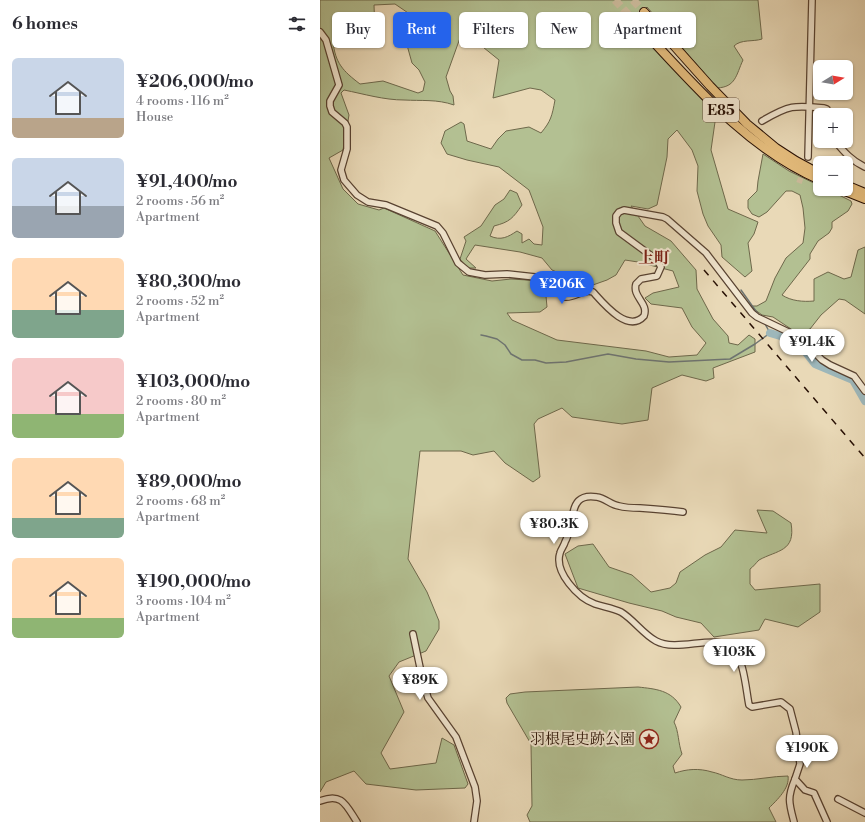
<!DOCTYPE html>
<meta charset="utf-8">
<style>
:root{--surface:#fff;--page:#f2f2f3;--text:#2b2b33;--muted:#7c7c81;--accent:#2563eb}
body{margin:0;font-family:"Libre Bodoni","Noto Serif JP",serif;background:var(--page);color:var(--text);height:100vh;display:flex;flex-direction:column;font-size:15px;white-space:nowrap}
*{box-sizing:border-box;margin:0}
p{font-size:13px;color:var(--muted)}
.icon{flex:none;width:22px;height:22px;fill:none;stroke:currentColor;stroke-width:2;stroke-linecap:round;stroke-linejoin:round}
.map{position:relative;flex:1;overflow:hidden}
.side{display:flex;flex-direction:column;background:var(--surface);width:320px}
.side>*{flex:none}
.top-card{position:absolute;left:12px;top:12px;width:380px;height:36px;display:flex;gap:8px}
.needle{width:26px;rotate:79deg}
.buttons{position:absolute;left:493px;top:60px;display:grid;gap:8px}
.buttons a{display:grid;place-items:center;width:40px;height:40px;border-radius:6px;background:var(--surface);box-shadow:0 1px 3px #0004;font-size:20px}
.price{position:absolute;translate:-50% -34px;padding:0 9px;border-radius:14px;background:#fff;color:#222;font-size:13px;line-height:26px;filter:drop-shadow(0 1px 2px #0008)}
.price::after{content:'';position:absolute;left:50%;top:24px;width:12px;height:9px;margin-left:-6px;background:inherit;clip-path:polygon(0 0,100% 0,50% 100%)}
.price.selected{background:var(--accent);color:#fff}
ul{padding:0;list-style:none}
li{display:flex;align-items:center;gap:12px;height:100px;padding:0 12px}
li span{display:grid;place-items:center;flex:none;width:112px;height:80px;border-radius:6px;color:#555}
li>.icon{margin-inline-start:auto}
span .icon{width:48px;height:48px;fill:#fffc;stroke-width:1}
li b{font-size:17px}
h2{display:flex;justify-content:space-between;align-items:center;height:48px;padding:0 12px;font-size:17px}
.pill{padding:0 14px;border-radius:6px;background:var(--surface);box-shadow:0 1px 3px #0004;font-size:14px;line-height:36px}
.pill.selected{background:var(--accent);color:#fff}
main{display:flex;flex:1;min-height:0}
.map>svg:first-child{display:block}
</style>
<main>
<section class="side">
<h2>6 homes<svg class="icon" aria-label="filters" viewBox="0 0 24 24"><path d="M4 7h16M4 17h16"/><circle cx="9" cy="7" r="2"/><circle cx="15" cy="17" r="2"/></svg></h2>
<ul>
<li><span style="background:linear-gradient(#c9d6e8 75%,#b9a48a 0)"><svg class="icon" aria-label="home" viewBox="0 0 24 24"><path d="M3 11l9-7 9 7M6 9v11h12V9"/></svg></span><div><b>¥206,000/mo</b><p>4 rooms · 116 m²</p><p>House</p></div></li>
<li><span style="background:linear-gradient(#c9d6e8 60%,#9aa5b1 0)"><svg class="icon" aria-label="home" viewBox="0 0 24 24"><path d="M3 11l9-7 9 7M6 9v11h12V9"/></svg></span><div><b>¥91,400/mo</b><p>2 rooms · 56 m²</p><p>Apartment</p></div></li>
<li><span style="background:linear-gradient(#ffd9b3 65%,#7fa58c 0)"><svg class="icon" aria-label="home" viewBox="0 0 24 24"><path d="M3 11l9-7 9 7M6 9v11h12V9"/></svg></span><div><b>¥80,300/mo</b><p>2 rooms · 52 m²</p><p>Apartment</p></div></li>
<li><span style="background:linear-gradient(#f6c9c9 70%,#8fb573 0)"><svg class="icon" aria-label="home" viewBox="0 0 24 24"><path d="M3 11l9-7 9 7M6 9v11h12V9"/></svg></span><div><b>¥103,000/mo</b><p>2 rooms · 80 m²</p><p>Apartment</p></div></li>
<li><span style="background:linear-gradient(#ffd9b3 75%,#7fa58c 0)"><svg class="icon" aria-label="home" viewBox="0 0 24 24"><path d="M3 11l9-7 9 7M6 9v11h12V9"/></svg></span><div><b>¥89,000/mo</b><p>2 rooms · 68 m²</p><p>Apartment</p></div></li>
<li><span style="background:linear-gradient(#ffd9b3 75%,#8fb573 0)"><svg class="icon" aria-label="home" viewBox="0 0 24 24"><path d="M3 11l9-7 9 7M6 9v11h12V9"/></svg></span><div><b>¥190,000/mo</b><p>3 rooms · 104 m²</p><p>Apartment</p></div></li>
</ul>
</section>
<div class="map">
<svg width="545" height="822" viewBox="0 0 545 822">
<rect width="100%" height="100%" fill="#e9d9b7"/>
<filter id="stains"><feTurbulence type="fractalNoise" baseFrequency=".005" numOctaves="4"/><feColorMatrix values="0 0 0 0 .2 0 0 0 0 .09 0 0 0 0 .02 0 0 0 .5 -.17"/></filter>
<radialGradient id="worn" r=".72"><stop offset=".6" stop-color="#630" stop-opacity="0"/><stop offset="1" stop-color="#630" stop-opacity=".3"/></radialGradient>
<g fill="#b3c092" stroke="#6e684b" fill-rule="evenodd">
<path d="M0,0H438L442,39C433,42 421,39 414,46L423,60C416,75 416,87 397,88L327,7L313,23L396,115L391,150L408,209L438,222L434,234L428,243L432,271L425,277L402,257L401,245L388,226L383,214L377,191L378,166L372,150L357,130L348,139L347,157L337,205L328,209L311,206L325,226L351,241L376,270L377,289L393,319L408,336L409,343L418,345L429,335L435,339V352L393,368L394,378L386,381L362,375L332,388L328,420L302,424L252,417L242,408L218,419L214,424L220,477L213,482L185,463L174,451L153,455L141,451H100L88,559L107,592L119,621V629L106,651L79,662L69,676L84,712L61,753L70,769L116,763L122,738L134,745L148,784L145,788L96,790L46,784L34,771L6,782L0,792ZM75,4L97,19L85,38L92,63L99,70L105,82L103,91L98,93L63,81L40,84C23,71 15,63 13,41L37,42L55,32L54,5ZM148,35L179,60L173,98L210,88L221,90L235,100C232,116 231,121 221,133L209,127L186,131L178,139L171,149L147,141L144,124L141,122L125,131L121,143L127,154L147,160L179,167L209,190L223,227L222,245L214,244L209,239L202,243V234L197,231C188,237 181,241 170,236L174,226C190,222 193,218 202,205L197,193L190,190L184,199L175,205L161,226L144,237L146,241L140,259L147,268H156L146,259L155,245L200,252L222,258L232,270L270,286L287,280L296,275L305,260L318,262L353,271L359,287L333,293L325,298L331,304L362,308L372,327L386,343L377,355L349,357L326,351L237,340L192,320L187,313L220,312L227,307L225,285L223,281L191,279L172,281L143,275L115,231L64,208L59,210L38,204L23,189L9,158L23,150L29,115L21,93L24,90C44,94 64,100 84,100C101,101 117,99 134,105L133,96L130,91L126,77L140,38Z"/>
<path d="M443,154L469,171L500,186V189H507L531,201L532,204L528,211L512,222V228L509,233L498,241L490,254V259L462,295C471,301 483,302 494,301V279L508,272L524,279L531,277L538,250L545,247V314L525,300L519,299L501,315L490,329L477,333L453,317L442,315L430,306H437L446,301L455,278L466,258L483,243L485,228L483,208L480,195L472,191H466L447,212L439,217L432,214L428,208V200L437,191L438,181Z"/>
<path d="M437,510L453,511L471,523C476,552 457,550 439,560C436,563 433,567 430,569V584L435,590L500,584V612L478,627L445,619L439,630L394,637L381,623L356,617L342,611L309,603L258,588L245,554L258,546L273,544L289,567L312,575L331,592L350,588L356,583L360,572L385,555L401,547L415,530L447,533Z"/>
<path d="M318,687C336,689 351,690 361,707L354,722C359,732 358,743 362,754L353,766L355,773C367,769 379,768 392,772C402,774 410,780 422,780C437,780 453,776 468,776C470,788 457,800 449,808L456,822H210L207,815L212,806L211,744L187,703L186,698L190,694L205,692Z"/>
</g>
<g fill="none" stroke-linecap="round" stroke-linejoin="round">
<g stroke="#6e7471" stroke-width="1.5">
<polyline points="421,290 438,314"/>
<polyline points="161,335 166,336 177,339 185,345 191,354 202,360 215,360 226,363 246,362 288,354 316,359 349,362 410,359 435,344 450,333 444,322"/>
<polyline points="544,399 545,399"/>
</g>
<polyline stroke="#9db7ba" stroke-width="8" points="450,333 477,341 495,364 533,380 545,401"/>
<polyline stroke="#ccbb9c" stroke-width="5.5" stroke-dasharray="5.5 3" stroke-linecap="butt" points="479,183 488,157"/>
<g stroke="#ccbb9c" stroke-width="8" stroke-dasharray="8 4" stroke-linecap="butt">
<polyline points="295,0 315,22"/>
<polyline points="313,0 324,12"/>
</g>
<g stroke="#584231" stroke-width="8">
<g id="minor">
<path d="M0,32L6,40L19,85L10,101V106L12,112L25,123L27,127V149L21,170L24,180L37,195L48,202L66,205L117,226L123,233L138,263L149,272L165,275L187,274L224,278L228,279L245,297C256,298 263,288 273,292C283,303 308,334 324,316C329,303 312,297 316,284L321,279L337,276L341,267L337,260L299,232L296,223V216L299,212L304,210L343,217L347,219L386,253L432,313L437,317L479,337L502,360L510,365L534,376L545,391"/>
<path d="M442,121C469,105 474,105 504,108L507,109V115"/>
<path d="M515,141C524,152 532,161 545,167"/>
<polyline points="488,157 492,0"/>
<path d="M363,512C348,510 334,509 320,508C313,508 306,508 299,506C291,505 285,498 277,497C259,494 254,503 252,519C250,527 249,535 245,542C244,546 241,549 240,553C234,572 258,598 275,604C284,607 292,608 301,612C314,620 323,634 336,641C358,653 395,633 412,648C424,658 426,690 429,705L432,707L461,702L470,709L476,732L480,764L475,779L485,790L494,793L507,822"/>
<polyline points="93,634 102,677 108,698 136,737 155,787 157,801 154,822"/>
<polyline points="518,799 545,813"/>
<path d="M0,801C22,792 26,805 37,822"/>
<path d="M474,822C469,803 467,798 475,779"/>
</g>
</g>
<g stroke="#281004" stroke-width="10">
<g id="highway">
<polyline points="324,12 390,86 427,124 456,148 476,161 500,174"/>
<path d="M315,22C370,80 425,148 500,180"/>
<polyline points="526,185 545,193"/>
<polyline points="520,189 545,199"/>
</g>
</g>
<use href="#minor" stroke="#f1e6d0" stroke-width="5.5"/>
<use href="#highway" stroke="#e4bc7c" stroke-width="8"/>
<polyline stroke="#281004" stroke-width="1.5" stroke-dasharray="7 7" stroke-linecap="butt" points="384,270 545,458"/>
</g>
<defs>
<g id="sight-ring" transform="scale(1)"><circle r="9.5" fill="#f1e6d0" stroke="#8f2418" stroke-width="1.5"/><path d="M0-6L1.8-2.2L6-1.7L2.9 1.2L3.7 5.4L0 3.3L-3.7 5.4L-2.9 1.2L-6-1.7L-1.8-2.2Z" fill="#8f2418"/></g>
</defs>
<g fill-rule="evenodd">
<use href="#sight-ring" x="329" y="739"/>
</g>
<g text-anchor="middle" stroke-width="4" stroke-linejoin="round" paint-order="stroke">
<rect fill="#f1e6d0" stroke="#645041" stroke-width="1" x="383" y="98" width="36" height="24" rx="3"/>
<g font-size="14" font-weight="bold" fill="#281004">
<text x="401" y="115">E85</text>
</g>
<g font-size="15" fill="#281004" stroke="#f1e6d0" text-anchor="end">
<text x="315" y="744">羽根尾史跡公園</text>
</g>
<g font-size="16" font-weight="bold" fill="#7a1f14" stroke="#f1e6d0">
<text x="334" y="263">上町</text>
</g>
</g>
<rect width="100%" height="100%" filter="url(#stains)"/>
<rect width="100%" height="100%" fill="url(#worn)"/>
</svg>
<div class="buttons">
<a><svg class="needle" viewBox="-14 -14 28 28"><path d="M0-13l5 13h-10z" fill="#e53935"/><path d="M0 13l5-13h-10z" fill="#7c7c81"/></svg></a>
<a>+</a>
<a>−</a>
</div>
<b class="price selected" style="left:242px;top:305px">¥206K</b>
<b class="price" style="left:492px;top:363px">¥91.4K</b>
<b class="price" style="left:234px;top:545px">¥80.3K</b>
<b class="price" style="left:414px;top:673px">¥103K</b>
<b class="price" style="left:100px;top:701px">¥89K</b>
<b class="price" style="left:487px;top:769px">¥190K</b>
<div class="top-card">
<a class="pill">Buy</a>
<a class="pill selected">Rent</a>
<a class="pill">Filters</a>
<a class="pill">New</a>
<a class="pill">Apartment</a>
</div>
</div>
</main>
